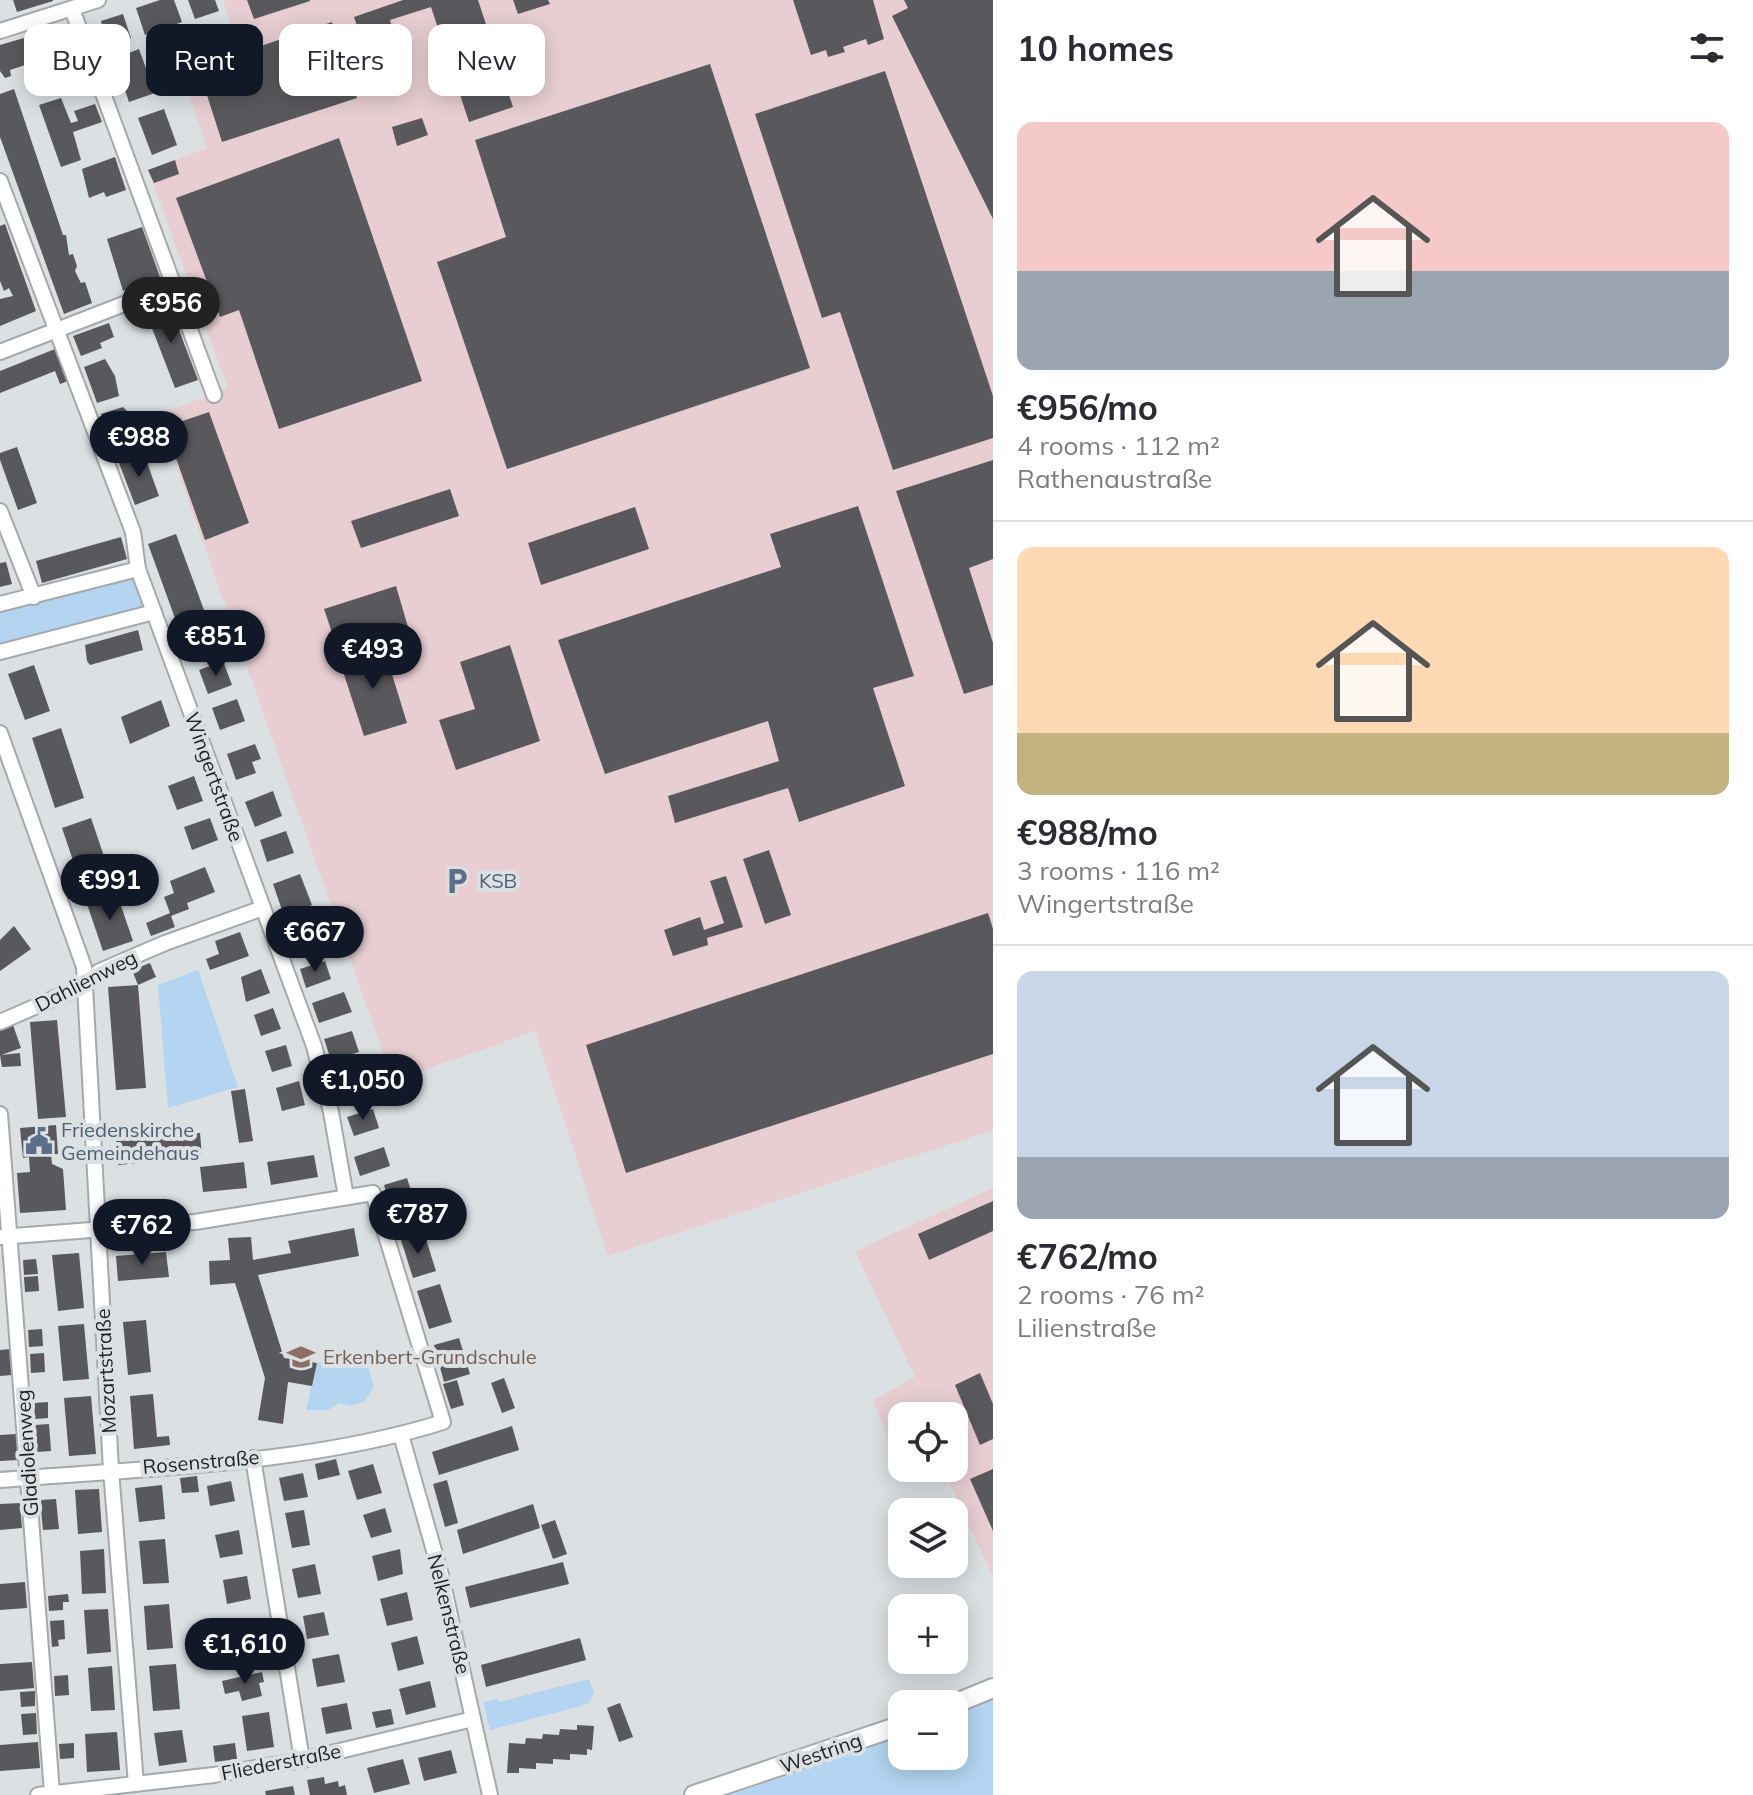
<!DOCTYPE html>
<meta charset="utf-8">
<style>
:root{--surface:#fff;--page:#f7f7f7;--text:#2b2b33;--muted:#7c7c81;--line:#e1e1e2;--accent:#111827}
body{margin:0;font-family:Mulish,sans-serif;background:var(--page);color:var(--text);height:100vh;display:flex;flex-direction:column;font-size:30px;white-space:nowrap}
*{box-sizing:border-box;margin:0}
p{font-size:26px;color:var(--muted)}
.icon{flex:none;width:44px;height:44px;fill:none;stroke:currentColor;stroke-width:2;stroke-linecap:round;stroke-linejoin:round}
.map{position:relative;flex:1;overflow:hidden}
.drawer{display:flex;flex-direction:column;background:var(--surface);width:760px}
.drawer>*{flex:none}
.guide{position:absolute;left:24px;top:24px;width:760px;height:72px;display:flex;gap:16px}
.fabs{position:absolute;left:888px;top:1402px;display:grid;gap:16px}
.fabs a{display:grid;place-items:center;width:80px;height:80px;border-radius:16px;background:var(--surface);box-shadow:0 4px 20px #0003;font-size:40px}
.price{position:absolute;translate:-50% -68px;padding:0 18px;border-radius:28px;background:var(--accent);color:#fff;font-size:26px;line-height:52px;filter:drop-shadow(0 2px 4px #0008)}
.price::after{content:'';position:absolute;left:50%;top:48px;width:24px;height:18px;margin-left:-12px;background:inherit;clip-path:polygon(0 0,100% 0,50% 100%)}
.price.current{background:#222;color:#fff}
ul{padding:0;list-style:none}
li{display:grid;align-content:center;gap:16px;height:424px;padding:0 24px}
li+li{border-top:2px solid var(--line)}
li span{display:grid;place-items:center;height:248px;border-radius:16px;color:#555}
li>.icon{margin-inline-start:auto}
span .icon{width:144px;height:144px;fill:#fffc;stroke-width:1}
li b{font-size:34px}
h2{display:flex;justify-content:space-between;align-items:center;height:96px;padding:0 24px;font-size:34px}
.chip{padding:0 28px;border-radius:16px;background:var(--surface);box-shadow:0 4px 20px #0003;font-size:28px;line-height:72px}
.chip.current{background:var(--accent);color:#fff}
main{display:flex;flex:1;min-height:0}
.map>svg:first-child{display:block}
</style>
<main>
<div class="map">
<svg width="993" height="1795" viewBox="0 0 993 1795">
<rect width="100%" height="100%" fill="#dbe0e3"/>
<g fill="#e8ced2">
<polygon points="223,0 993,0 993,1130 608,1256 535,1031 393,1081 158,415 228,388 148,170 207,148 174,48 232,28"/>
<polygon points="993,1188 993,1577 943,1468 954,1468 954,1416 902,1416 902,1456 895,1454 873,1400 915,1377 855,1251"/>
</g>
<g fill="#b3d5f1">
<polygon points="135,573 148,610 0,648 0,608"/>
<polygon points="198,970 238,1087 168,1108 158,985"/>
<polygon points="346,1352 366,1360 374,1387 363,1402 351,1406 339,1403 328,1410 306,1410 317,1363"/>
<polygon points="589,1679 594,1693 588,1704 490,1730 483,1702 497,1699 499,1702"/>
<polygon points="993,1699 993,1795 730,1795 902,1736 902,1756 954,1756 954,1716"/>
</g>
<g fill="#59585c">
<polygon points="13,0 53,0 53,1 17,12"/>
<polygon points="160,0 174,0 182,22 145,35 136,8"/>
<polygon points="188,0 215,0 219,11 195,19"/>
<polygon points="247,0 310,0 310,1 254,19"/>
<polygon points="403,0 478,0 513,107 469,122 431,7 390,20 409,81 378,91 354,17"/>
<polygon points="513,0 548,0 550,4 518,14"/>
<polygon points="793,0 873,0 884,39 868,45 866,39 843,47 845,52 828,57 826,50 811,55"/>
<polygon points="904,0 993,0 993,219 892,16 908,8"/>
<polygon points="123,14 131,38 107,47 101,21"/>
<polygon points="332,22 357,98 222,142 198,67"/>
<polygon points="61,27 66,28 73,50 68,51 69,54 59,58 58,54 10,70 11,76 5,78 0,71 0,45"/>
<polygon points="139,49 155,93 129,102 114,59"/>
<polygon points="80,63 89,86 64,95 62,88 71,82 60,86 57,78 66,74 64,69"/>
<polygon points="710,64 810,368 507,469 437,262 506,237 475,140"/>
<polygon points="885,71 993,396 993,438 893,470 840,312 822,318 755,114"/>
<polygon points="14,89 63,235 66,235 69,255 73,254 77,266 75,271 81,283 85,282 92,303 64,314 0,137 0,94"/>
<polygon points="61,98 71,123 78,121 74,111 95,104 102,122 73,132 81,160 61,167 39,105"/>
<polygon points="164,109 177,145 152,155 138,118"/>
<polygon points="422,118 428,135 397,146 392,127"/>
<polygon points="339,138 422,381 279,429 239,310 220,317 176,198"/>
<polygon points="115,157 126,190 106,197 104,192 89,198 82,169"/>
<polygon points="175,160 179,174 154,183 148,170"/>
<polygon points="5,224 36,311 0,326 0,299 13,296 9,288 4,291 0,281 0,226"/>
<polygon points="142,227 160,277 123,291 107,239"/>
<polygon points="168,301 198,380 175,388 145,310"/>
<polygon points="109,323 114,337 100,343 102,348 81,356 73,336"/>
<polygon points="55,349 68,381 60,384 55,371 0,393 0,371"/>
<polygon points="105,359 115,376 119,396 97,403 84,367"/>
<polygon points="123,407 128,412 136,443 115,451 101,414"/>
<polygon points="209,412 249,523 205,540 165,427"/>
<polygon points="17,447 37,503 18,510 0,460 0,453"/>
<polygon points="144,454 159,496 135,505 119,463"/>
<polygon points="993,460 993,559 969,568 993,643 993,685 964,694 896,491"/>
<polygon points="450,489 459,516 361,548 351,521"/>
<polygon points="858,506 914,676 873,688 905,786 799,822 788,788 675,823 668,796 779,761 768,721 605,774 558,640 781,567 770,534"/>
<polygon points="635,507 649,549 541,585 528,543"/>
<polygon points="176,534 204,610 176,621 148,544"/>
<polygon points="121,537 127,559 42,583 36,561"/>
<polygon points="6,562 12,584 0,587 0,563"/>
<polygon points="396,586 408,627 338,650 324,609"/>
<polygon points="138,630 143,650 90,665 87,661 85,645"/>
<polygon points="383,645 407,723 364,736 339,659"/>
<polygon points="510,645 540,741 456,770 439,720 475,709 460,662"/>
<polygon points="223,661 232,685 208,694 199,670"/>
<polygon points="34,665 50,711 25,720 8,674"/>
<polygon points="237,699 245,721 220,730 212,708"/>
<polygon points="161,700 170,726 130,744 121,717"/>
<polygon points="61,728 84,798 55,808 32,738"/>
<polygon points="255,744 261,759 252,762 256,773 236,780 227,754"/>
<polygon points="194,776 203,801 177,810 168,786"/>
<polygon points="273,791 282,816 255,827 245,802"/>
<polygon points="91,818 110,874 81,884 62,828"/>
<polygon points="210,818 218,840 192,850 184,827"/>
<polygon points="286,831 294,853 267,862 260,840"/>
<polygon points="769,850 791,915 765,924 743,859"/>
<polygon points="205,867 215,892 187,903 189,909 171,916 175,927 151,936 146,923 170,913 164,897 174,893 170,881"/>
<polygon points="300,874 312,905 284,916 273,884"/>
<polygon points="726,876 743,927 707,938 708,945 673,956 664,930 700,917 704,930 724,923 710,881"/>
<polygon points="117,894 133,941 103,951 87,904"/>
<polygon points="988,913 993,929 993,1054 626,1173 586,1045"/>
<polygon points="316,919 324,942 295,953 287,930"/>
<polygon points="14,926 31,949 0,971 0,940"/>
<polygon points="240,932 249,956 210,970 206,959 219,954 215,941"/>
<polygon points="325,961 331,979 306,988 300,969"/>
<polygon points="150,963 156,977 138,985 132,970"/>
<polygon points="261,969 270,993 246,1002 241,977"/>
<polygon points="138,985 146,1088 116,1090 108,987"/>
<polygon points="344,992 352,1012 319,1023 312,1003"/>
<polygon points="273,1008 281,1029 261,1036 254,1015"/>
<polygon points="57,1020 66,1117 38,1119 30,1022"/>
<polygon points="13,1025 21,1048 1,1055 20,1053 21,1066 2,1067 0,1055 0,1029"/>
<polygon points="352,1031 359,1052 331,1060 324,1039"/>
<polygon points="286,1045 292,1066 272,1072 265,1051"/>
<polygon points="360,1072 367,1092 343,1100 337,1080"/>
<polygon points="299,1081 305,1105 282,1111 276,1088"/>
<polygon points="245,1089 253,1141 239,1143 231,1091"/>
<polygon points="373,1109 379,1128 354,1136 347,1117"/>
<polygon points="56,1125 58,1154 51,1154 52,1164 63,1169 66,1210 20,1213 17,1173 30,1172 29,1157 23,1158 20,1128"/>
<polygon points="200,1133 202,1157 118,1165 116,1141"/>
<polygon points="384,1147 390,1166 360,1176 354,1157"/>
<polygon points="314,1155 318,1177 271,1185 267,1162"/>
<polygon points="244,1162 247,1188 203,1192 200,1167"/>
<polygon points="407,1178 419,1216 396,1223 384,1185"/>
<polygon points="993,1201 993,1231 929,1260 918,1234"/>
<polygon points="354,1228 359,1256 258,1275 284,1358 317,1363 312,1386 288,1382 283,1424 258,1420 265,1378 235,1283 210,1285 209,1261 230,1260 228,1238 251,1237 253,1260 291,1253 288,1241"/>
<polygon points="424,1233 436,1271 413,1278 401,1240"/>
<polygon points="166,1252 169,1277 118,1281 116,1256"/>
<polygon points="79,1253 84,1308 58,1311 52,1255"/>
<polygon points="36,1259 38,1274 24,1275 23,1260"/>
<polygon points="38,1276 39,1291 25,1292 24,1277"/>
<polygon points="440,1284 452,1322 429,1329 417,1291"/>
<polygon points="146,1320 151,1372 128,1375 123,1322"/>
<polygon points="84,1324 89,1379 63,1381 58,1326"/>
<polygon points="42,1329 43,1346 29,1347 28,1330"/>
<polygon points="459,1338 470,1374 444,1382 434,1345"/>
<polygon points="10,1349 12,1375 0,1376 0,1350"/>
<polygon points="44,1353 45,1372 31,1373 30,1354"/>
<polygon points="980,1373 993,1404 993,1439 980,1445 955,1385"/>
<polygon points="504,1378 515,1408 502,1413 491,1383"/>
<polygon points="457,1380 464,1405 451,1409 443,1384"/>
<polygon points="153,1394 157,1437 169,1436 170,1445 134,1449 130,1396"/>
<polygon points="91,1396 96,1454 69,1456 64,1398"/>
<polygon points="48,1402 48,1418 35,1419 34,1403"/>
<polygon points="49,1424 51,1451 37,1452 35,1425"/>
<polygon points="512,1426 519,1450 439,1475 432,1452"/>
<polygon points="16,1434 18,1460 0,1461 0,1435"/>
<polygon points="336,1459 340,1475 318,1480 315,1464"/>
<polygon points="373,1464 382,1493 357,1500 348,1471"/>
<polygon points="993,1469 993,1531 970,1479"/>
<polygon points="303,1473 308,1497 284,1501 279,1478"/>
<polygon points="197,1476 199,1492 182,1493 180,1478"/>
<polygon points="447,1480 458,1523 445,1527 433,1484"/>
<polygon points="231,1481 235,1501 210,1506 207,1486"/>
<polygon points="162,1485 165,1519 139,1522 135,1488"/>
<polygon points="99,1489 102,1532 78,1534 75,1490"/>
<polygon points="56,1499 59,1529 43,1530 40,1500"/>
<polygon points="20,1503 22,1528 0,1530 0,1504"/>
<polygon points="533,1504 540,1528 463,1554 457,1530"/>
<polygon points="385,1508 392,1532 371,1538 363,1515"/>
<polygon points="304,1510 310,1545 292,1548 285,1513"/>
<polygon points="555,1520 567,1554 553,1559 541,1525"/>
<polygon points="239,1530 243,1554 220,1558 215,1535"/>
<polygon points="165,1539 169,1583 143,1584 139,1541"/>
<polygon points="104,1549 106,1593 82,1594 80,1551"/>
<polygon points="400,1549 403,1574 378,1581 372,1556"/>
<polygon points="563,1562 569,1584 470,1608 465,1587"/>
<polygon points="315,1564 321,1594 298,1598 292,1569"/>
<polygon points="247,1576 251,1599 227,1604 223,1580"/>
<polygon points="25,1582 27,1608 0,1610 0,1584"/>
<polygon points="407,1592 413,1620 387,1626 380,1599"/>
<polygon points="68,1594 69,1602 63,1602 63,1610 49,1611 48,1596"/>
<polygon points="169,1604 173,1648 147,1650 144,1606"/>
<polygon points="108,1609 111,1652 87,1654 84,1610"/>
<polygon points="324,1612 329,1635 307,1639 303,1616"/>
<polygon points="64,1620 65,1639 58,1640 59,1646 52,1647 50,1621"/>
<polygon points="255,1621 259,1644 234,1649 229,1626"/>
<polygon points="417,1636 424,1664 398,1671 391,1643"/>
<polygon points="580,1638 586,1660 486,1687 481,1665"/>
<polygon points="339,1654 345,1682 317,1687 312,1659"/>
<polygon points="32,1662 34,1688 0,1691 0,1664"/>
<polygon points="176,1664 180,1709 153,1711 149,1666"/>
<polygon points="112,1666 115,1710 91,1711 88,1668"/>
<polygon points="262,1672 264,1682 259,1683 262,1696 242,1701 239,1691 225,1694 222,1681"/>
<polygon points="68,1675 69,1695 55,1696 54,1676"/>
<polygon points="430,1681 436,1707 406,1715 399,1689"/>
<polygon points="35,1691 35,1706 21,1707 20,1692"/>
<polygon points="347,1703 352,1729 326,1734 321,1708"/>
<polygon points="620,1703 633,1737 619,1742 607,1708"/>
<polygon points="391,1709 394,1724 376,1728 372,1712"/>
<polygon points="269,1712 274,1747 247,1751 242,1716"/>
<polygon points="36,1713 37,1734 23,1735 21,1714"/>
<polygon points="577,1725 594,1726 592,1750 587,1749 587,1755 570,1754 570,1760 553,1759 553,1764 536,1763 536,1769 519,1768 519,1773 507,1773 509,1743 525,1744 526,1738 542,1739 543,1734 559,1735 560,1729 577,1730"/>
<polygon points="182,1730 187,1762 159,1766 154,1733"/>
<polygon points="117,1732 120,1770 87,1772 85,1734"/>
<polygon points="38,1742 40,1768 0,1771 0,1745"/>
<polygon points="74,1743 74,1758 60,1759 59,1744"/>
<polygon points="235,1743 237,1759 215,1762 213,1746"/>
<polygon points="451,1750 457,1773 424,1781 418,1758"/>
<polygon points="403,1759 410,1784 374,1793 367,1768"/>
<polygon points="324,1777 325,1784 338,1781 339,1787 345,1785 347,1795 310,1795 307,1780"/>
<polygon points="293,1786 295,1795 266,1795 265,1791"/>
</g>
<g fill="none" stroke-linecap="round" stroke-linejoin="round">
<g stroke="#a5a9ac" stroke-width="18">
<g id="minor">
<polyline points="72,9 214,395"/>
<polyline points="0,31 98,0"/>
<polyline points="0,181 133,532 138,569 314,1046 331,1112 346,1197"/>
<polyline points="0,352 173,285"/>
<polyline points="0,511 34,597"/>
<polyline points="0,604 138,569"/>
<polyline points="0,652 154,612"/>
<polyline points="0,733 84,967 111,1470 136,1784"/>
<polyline points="0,1022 71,991 100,971 165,943 263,908"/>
<polyline points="0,1114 52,1793"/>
<path d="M0,1237L195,1222L373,1193L443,1422C307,1465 142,1468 0,1480"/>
<polyline points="401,1435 441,1575 490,1795"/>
<polyline points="253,1458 302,1760"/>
<polyline points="38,1795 214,1775 302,1760 473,1719"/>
</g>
</g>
<g stroke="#a5a9ac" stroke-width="22">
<g id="tertiary">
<polyline points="954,1704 993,1688"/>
<polyline points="694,1795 902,1725"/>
</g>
</g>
<use href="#minor" stroke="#fff" stroke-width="14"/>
<use href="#tertiary" stroke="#fff" stroke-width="18"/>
</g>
<defs>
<g id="parking-bare" transform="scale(2.16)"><path d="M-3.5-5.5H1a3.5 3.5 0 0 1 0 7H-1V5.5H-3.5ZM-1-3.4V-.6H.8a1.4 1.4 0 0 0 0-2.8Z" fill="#5c6f8a" stroke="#dbe0e3" stroke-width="2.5" paint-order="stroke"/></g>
<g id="civic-bare" transform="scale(2.16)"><path d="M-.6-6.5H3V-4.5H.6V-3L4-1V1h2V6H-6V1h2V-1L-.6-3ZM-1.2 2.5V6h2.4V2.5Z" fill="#5c6f8a" stroke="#dbe0e3" stroke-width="2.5" paint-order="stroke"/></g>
<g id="school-bare" transform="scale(2.16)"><path d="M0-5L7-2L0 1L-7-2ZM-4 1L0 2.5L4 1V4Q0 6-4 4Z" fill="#8d6e63" stroke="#dbe0e3" stroke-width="2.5" paint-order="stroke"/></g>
</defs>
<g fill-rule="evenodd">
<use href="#parking-bare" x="457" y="881"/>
<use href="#civic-bare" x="39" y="1141"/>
<use href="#school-bare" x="301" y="1357"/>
</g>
<g text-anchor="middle" stroke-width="8" stroke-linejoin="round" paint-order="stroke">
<g font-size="20" fill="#1e1f21" stroke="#dbe0e3">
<text transform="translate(214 777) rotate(70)" y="7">Wingertstraße</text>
<text transform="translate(86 981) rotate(-27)" y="7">Dahlienweg</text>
<text transform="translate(106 1371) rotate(-93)" y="7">Mozartstraße</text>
<text transform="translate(27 1453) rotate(-94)" y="7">Gladiolenweg</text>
<text transform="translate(201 1462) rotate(-5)" y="7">Rosenstraße</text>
<text transform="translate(449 1614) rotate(76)" y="7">Nelkenstraße</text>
<text transform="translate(821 1753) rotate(-19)" y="7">Westring</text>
<text transform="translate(281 1762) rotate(-11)" y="7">Fliederstraße</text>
</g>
<g font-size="20" fill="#4e5e75" stroke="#dbe0e3" text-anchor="start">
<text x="479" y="888">KSB</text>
<text x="61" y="1137">Friedenskirche<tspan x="61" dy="23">Gemeindehaus</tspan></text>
</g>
<g font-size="20" fill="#785e54" stroke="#dbe0e3" text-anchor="start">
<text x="323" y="1364">Erkenbert-Grundschule</text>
</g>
</g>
</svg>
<div class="fabs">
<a><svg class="icon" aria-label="locate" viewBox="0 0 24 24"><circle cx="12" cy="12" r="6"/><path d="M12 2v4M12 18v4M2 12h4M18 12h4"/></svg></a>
<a><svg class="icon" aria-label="layers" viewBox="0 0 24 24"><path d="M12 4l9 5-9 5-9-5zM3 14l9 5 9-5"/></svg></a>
<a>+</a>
<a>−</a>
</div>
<b class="price current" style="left:171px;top:345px">€956</b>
<b class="price" style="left:139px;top:479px">€988</b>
<b class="price" style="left:216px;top:678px">€851</b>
<b class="price" style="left:373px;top:691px">€493</b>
<b class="price" style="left:110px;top:922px">€991</b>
<b class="price" style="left:315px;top:974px">€667</b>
<b class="price" style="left:363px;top:1122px">€1,050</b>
<b class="price" style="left:418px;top:1256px">€787</b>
<b class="price" style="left:142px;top:1267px">€762</b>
<b class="price" style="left:245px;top:1686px">€1,610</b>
<div class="guide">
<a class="chip">Buy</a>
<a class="chip current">Rent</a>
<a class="chip">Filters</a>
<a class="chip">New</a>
</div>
</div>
<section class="drawer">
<h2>10 homes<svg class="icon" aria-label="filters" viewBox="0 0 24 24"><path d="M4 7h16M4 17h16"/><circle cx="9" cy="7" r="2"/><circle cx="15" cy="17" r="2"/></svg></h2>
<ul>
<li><span style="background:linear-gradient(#f6c9c9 60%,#9aa5b1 0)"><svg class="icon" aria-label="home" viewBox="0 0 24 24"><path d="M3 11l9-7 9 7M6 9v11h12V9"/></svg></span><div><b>€956/mo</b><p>4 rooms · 112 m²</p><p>Rathenaustraße</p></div></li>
<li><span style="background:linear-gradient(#ffd9b3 75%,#c2b280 0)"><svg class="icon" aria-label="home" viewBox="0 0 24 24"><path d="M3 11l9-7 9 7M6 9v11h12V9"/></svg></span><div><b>€988/mo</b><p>3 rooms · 116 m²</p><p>Wingertstraße</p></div></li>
<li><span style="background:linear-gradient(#c9d6e8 75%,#9aa5b1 0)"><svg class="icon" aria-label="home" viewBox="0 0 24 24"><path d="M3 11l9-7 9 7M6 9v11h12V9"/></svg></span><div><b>€762/mo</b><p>2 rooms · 76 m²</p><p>Lilienstraße</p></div></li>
</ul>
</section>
</main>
